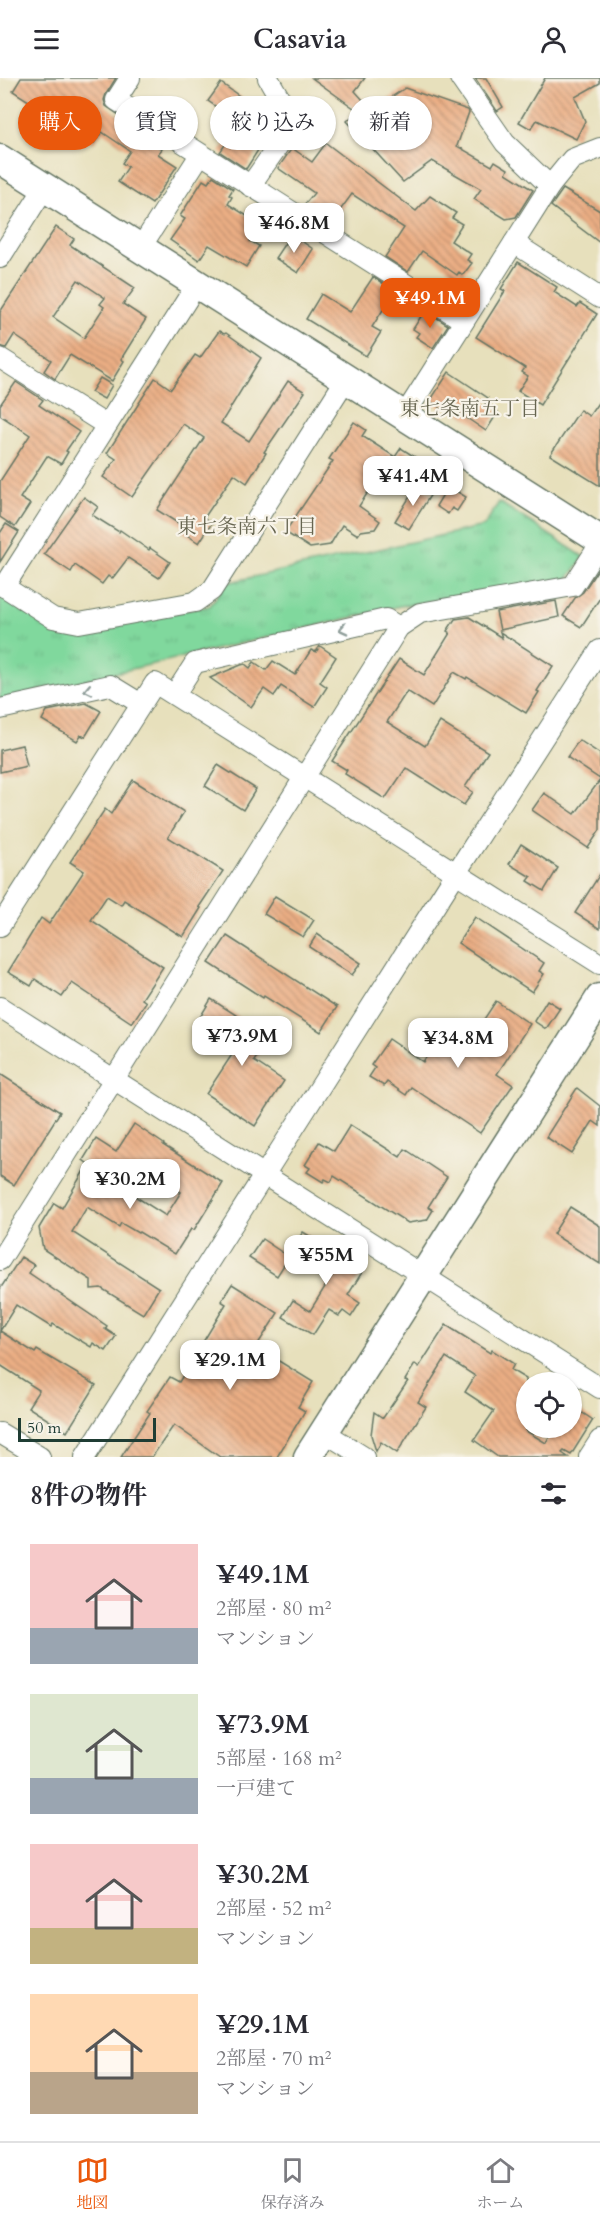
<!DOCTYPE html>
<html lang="ja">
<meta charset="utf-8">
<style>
:root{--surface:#fff;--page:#f2f2f3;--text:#2b2b33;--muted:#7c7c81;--line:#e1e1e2;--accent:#ea580c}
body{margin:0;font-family:Cardo,"Noto Serif JP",serif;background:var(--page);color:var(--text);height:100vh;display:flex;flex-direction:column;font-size:22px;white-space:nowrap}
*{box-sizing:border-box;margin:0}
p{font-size:20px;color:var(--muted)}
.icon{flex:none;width:33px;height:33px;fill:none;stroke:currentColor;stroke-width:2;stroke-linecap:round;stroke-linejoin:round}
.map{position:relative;height:1379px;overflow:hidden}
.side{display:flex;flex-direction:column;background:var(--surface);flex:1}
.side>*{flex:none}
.top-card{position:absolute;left:18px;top:18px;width:564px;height:54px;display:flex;gap:12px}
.controls{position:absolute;left:516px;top:1294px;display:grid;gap:12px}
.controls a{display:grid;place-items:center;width:66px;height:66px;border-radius:50%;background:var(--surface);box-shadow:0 2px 4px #0004;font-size:30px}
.scale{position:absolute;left:18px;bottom:15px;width:138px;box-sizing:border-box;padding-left:6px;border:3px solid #1f3d34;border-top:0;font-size:16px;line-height:21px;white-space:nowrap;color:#1f3d34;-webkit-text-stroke:4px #f7f3e8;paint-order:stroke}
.price{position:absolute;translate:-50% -51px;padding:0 14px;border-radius:12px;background:#fff;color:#222;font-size:20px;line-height:39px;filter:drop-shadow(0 2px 3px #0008)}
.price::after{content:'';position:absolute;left:50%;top:36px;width:18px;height:14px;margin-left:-9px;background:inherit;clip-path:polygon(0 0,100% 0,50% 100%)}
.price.current{background:var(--accent);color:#fff}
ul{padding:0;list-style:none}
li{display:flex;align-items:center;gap:18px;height:150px;padding:0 30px}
li span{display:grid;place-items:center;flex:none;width:168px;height:120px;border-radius:0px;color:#555}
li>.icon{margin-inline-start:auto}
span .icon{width:72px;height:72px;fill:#fffc;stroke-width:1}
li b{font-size:26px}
h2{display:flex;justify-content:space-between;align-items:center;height:72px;padding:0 30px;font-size:26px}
.tag{padding:0 21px;border-radius:27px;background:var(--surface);box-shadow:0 2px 4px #0004;font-size:21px;line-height:54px}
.tag.current{background:var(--accent);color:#fff}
header{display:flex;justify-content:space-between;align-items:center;height:78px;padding:0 30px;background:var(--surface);font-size:27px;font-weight:700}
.tab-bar{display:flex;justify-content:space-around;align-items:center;height:84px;border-top:2px solid var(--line);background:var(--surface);font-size:16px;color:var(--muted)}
.tab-bar a{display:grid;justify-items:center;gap:3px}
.tab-bar .current{color:var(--accent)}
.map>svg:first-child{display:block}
</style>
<header><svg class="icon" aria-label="menu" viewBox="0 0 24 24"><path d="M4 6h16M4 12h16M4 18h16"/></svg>Casavia<svg class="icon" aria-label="person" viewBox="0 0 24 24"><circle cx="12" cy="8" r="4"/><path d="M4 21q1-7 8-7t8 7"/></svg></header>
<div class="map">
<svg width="600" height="1379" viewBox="0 0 600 1379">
<defs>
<pattern id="park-tufts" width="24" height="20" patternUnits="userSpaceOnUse" patternTransform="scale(1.5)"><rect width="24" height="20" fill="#80d89d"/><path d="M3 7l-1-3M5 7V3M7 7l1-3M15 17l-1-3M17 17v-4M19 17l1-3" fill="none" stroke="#6eba88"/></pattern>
<pattern id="building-back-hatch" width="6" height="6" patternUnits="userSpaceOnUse" patternTransform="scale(1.5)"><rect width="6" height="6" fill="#ebae84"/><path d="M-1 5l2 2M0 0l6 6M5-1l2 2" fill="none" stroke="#be8f6d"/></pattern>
</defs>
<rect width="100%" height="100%" fill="#f7f3e8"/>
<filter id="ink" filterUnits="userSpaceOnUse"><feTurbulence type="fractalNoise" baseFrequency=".0167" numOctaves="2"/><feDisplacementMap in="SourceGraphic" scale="12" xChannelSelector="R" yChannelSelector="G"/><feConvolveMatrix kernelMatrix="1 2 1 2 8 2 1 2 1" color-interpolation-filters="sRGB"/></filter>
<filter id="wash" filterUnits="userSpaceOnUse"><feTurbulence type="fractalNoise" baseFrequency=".008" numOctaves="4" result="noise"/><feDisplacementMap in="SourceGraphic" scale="24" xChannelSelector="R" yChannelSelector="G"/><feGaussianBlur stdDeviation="1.35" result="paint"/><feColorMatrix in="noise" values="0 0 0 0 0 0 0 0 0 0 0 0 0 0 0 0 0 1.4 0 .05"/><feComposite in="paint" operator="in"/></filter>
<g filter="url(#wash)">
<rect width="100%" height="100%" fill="#e7e0bc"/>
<polygon fill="url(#park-tufts)" stroke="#508a68" stroke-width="1.5" points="499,424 584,479 567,502 400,528 0,622 0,516 59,554 210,528 226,505 484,448"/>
<g id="blocks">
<g fill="url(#building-back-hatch)" fill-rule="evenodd">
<polygon points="21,0 116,0 106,16 104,22 106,28 139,51 137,54 162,71 158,76 177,88 152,126 118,104 128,89 122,85 130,73 102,54 94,65 13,13"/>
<polygon points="312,0 365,0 355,13 372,32 405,10 468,32 469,34 457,68 492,88 495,83 508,91 506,95 533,112 516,139 506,141 474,121 481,111 432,83 403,104 347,43 358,33"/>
<polygon points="475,0 486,0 503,29 497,33"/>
<polygon points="545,0 600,0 600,5 575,19 585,43 576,61 537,42 531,51 519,44"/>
<polygon points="221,5 276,44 246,91 220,74 240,45 208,23"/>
<polygon points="326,65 416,133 430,118 456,135 452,140 462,146 451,163 471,176 467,182 472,185 463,197 459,194 457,197 422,173 408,194 385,179 404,150 352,116 333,142 319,132 317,135 304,127 314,115 278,90 292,70 312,84"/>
<polygon points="213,98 233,111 229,117 232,119 228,126 260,146 250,163 259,168 246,189 209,167 199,182 170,162 185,141 180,138 203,102 208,105"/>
<polygon points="563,111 600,133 600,165 551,128"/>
<path d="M56,149L74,161L70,167L135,210L123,226L146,241L121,281L124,283L112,303L70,277L55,301L44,293L51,282L14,257L6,270L0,268V234ZM78,202L105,220L100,226L104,229L84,260L53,239Z"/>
<polygon points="291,156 313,171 298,195 275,180"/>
<polygon points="518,184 557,209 554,214 577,229 580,225 597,236 540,327 518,313 528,298 522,294 525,290 476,259 505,213 501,211"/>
<polygon points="373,199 395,213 372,249 381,254 366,278 306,241 321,216 350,234"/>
<polygon points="425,232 448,247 433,270 416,259 419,255 413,251"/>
<polygon points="219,253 224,256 226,255 261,280 221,345 249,363 288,303 305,314 264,374 266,375 247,405 234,396 204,440 212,445 199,465 181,453 184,449 157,432 204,360 183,346 132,419 103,399 116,381 107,375 155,300 171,311 195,277 200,280"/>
<polygon points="449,294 488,320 485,325 498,334 486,353 446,326 442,331 430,323"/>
<polygon points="100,300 112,307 104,321 91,314"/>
<polygon points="16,304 43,322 39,327 79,354 66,373 68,374 61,386 47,378 20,420 30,426 15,449 0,439 0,403 30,357 0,337 0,327"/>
<polygon points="600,322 600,408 550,377 580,332 589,338"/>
<polygon points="354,344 366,352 362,358 395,379 401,370 415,379 397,405 381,394 359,428 380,443 375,451 361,453 358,457 342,447 330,467 310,470 285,454 333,383 329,381"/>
<polygon points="417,407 431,416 409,451 395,443"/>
<polygon points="448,408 466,419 457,433 452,430 448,436 436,428"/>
<polygon points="84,419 98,429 92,437 119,454 120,452 149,472 150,470 170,484 159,500 128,480 112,501 108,498 102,506 75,487 71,494 44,476"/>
<polygon points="6,446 19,454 0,484 0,455"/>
<polygon points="600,488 600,520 581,549 563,538 575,520 583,514"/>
<polygon points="556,523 559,539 500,552 496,534"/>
<polygon points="469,539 502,560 500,554 553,588 537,613 539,614 526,635 467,599 466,601 454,594 432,629 407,613 387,644 425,668 440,644 488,674 465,709 473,714 464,727 406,690 385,721 345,696 347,692 332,683 399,581 424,597 450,555 447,553 455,541"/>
<polygon points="320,568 336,579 320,604 327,609 314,629 281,608 274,618 264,611 251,629 210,600 241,587 245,586 250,590 254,584 266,592 273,583 295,597 311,572 316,574"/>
<polygon points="86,625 101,633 85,659 81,657 77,663 42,642 47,633"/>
<polygon points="579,662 600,676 600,701 567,679"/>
<polygon points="22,667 27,688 0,694 0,672"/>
<polygon points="218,687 256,711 243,732 205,708"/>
<polygon points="133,702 184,734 168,759 223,793 199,829 201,830 183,859 124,822 121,827 107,818 91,842 163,889 142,921 146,924 132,945 72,905 62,919 35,901 31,908 8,894 41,840 49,846 84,793 70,784 105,731 111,736"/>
<polygon points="600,702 600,752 588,770 532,732 544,715 575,736"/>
<polygon points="521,766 558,790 544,813 528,803 531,799 509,786"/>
<polygon points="600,796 600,851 575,835"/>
<polygon points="275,818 314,842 303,859 264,836"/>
<polygon points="475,839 544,885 539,893 544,896 532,914 458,865"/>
<polygon points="317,856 361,885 352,897 309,869"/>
<polygon points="227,858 337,929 321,954 264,918 263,920 209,885"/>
<polygon points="211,921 270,959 254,983 284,1003 255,1048 206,1016 239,966 199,941"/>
<polygon points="547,922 560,930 546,951 534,943"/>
<polygon points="496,923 530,946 497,996 513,1007 480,1055 411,1009 406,1017 387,1004 384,1008 369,999 375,990 371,987 389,961 423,984 440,958 463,973"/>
<polygon points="0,996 60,1034 14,1107 0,1098"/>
<polygon points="577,1010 600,1028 600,1048 593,1043 572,1076 546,1059"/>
<path d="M134,1046L164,1066L163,1067L223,1105L194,1152L191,1151L175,1176L139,1154L138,1155L121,1145L119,1149L87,1129L72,1154L159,1210L143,1236L101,1210L91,1211V1202L43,1171L39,1150L54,1125L62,1130L88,1086L83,1082L96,1061L116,1074ZM147,1093L181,1114L166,1138L133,1117Z"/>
<polygon points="350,1047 400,1079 405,1071 447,1099 428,1129 433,1132 427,1142 408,1145 334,1098 331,1104 325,1101 323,1104 307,1094 310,1090 305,1087 319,1064 334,1073"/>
<polygon points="570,1129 600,1148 600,1186 553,1156"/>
<polygon points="303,1154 364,1191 348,1217 360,1225 351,1239 343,1233 339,1238 329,1232 313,1257 283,1239 293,1222 310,1233 333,1196 293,1169"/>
<polygon points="262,1161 289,1179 277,1198 249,1180"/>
<polygon points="21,1179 34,1187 29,1195 107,1248 105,1251 116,1258 106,1273 93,1265 91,1269 53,1246 51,1249 16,1227 0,1253 0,1211"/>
<polygon points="232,1206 278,1235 256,1269 313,1304 298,1329 305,1333 277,1379 220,1379 174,1347 152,1379 121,1379 150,1335 147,1333 170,1299 179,1304 226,1226 221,1223"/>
<polygon points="446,1247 490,1275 492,1272 514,1286 511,1292 526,1301 526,1353 546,1365 555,1350 572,1350 572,1328 593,1342 571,1377 564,1373 562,1375 568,1379 498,1379 474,1362 494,1333 465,1314 475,1298 446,1279 418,1324 426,1329 397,1375 381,1364 376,1373 371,1357 374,1334 383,1340 408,1303 405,1302 415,1286 419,1289"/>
<polygon points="0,1253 35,1275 37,1272 96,1307 67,1354 28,1329 39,1312 0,1287"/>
</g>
</g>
</g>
<g filter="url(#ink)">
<use href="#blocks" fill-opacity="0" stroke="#657664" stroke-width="1.5"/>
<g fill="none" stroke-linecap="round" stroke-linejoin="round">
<g stroke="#657664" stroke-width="22">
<g id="street">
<polyline points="130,0 116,22 464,243"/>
<polyline points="460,0 505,65 550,108"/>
<polyline points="250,108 294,45 268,0"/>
<polyline points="514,165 600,220"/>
<polyline points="141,169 200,77"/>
<polyline points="0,180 45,109"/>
<polyline points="0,280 106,347"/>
<polyline points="404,338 550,108 572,81 600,70"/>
<polyline points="0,506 53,540 79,545 195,524 212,512 346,301"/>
<polyline points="4,509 197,206"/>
<polyline points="175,616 195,585 386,541 399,549"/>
<polyline points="0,631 110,607 141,626"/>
<polyline points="0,848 155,605 600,886"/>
<polyline points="0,929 600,1310"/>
<polyline points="0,1182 399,549 420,535 573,508 600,466"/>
<polyline points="324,1354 364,1379"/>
<polyline points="0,1355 40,1379"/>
<polyline points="85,1379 456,795 600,572"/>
<polyline points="589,1379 600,1362"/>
</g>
</g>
<g stroke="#657664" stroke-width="31">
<g id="secondary">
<polyline points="0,81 600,462"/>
<polyline points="308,1379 600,920"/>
</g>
</g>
<use href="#street" stroke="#fff" stroke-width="20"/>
<use href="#secondary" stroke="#fff" stroke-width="28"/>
</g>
<defs><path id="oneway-chevron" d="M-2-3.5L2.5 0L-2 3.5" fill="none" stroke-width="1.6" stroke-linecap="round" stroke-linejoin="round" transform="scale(1.5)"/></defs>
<g stroke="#8f9e9a">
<use href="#oneway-chevron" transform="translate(343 551) rotate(167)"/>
<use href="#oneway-chevron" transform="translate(88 612) rotate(168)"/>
</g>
</g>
<g text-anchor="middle" stroke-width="4.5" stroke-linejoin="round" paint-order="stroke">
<g font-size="20" fill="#666550" stroke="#f7f3e8">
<text x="470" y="337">東七条南五丁目</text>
<text x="247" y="455">東七条南六丁目</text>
</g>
</g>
</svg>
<div class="controls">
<a><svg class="icon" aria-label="locate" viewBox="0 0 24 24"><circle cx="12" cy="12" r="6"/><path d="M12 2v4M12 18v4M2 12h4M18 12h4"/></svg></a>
</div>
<div class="scale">50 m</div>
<b class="price" style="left:294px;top:176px">¥46.8M</b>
<b class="price current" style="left:430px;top:251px">¥49.1M</b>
<b class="price" style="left:413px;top:429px">¥41.4M</b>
<b class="price" style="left:242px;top:989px">¥73.9M</b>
<b class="price" style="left:458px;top:991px">¥34.8M</b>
<b class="price" style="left:130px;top:1132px">¥30.2M</b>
<b class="price" style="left:326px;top:1208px">¥55M</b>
<b class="price" style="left:230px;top:1313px">¥29.1M</b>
<div class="top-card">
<a class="tag current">購入</a>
<a class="tag">賃貸</a>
<a class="tag">絞り込み</a>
<a class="tag">新着</a>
</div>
</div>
<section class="side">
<h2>8件の物件<svg class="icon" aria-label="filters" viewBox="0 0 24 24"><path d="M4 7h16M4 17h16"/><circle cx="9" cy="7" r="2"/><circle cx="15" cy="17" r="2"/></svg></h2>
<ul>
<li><span style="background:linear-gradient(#f6c9c9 70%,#9aa5b1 0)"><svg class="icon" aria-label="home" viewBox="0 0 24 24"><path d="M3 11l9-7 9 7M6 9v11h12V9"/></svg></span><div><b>¥49.1M</b><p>2部屋 · 80 m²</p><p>マンション</p></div></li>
<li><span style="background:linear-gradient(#dfe7d0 70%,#9aa5b1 0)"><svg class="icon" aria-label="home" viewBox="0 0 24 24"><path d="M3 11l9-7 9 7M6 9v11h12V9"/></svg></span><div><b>¥73.9M</b><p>5部屋 · 168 m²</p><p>一戸建て</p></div></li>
<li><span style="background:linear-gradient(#f6c9c9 70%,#c2b280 0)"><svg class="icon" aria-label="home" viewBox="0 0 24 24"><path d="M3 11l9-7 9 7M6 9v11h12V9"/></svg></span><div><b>¥30.2M</b><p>2部屋 · 52 m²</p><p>マンション</p></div></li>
<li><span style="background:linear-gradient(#ffd9b3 65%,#b9a48a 0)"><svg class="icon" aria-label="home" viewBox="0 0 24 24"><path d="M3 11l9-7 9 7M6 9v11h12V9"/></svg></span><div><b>¥29.1M</b><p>2部屋 · 70 m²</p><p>マンション</p></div></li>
</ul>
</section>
<nav class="tab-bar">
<a class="current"><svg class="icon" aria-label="map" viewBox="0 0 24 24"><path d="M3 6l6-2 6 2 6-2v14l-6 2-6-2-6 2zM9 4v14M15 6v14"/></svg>地図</a>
<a><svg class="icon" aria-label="saved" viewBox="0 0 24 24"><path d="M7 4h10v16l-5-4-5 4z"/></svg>保存済み</a>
<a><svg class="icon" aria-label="home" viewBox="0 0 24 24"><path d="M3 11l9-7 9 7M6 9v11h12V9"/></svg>ホーム</a>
</nav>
